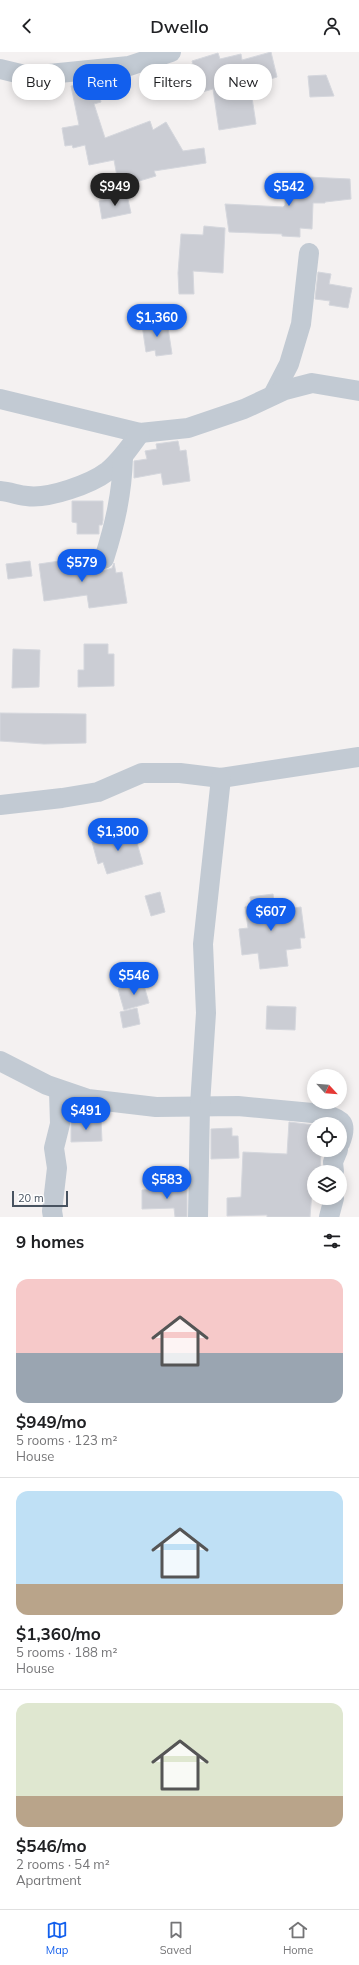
<!DOCTYPE html>
<meta charset="utf-8">
<style>
:root{--surface:#fff;--page:#f2f2f2;--text:#202124;--muted:#757577;--line:#e0e0e0;--accent:#125fed}
body{margin:0;font-family:Mulish,sans-serif;background:var(--page);color:var(--text);height:100vh;display:flex;flex-direction:column;font-size:15px;white-space:nowrap}
*{box-sizing:border-box;margin:0}
p{font-size:13px;color:var(--muted)}
.icon{flex:none;width:22px;height:22px;fill:none;stroke:currentColor;stroke-width:2;stroke-linecap:round;stroke-linejoin:round}
.map{position:relative;height:1165px;overflow:hidden}
.panel{display:flex;flex-direction:column;background:var(--surface);flex:1}
.panel>*{flex:none}
.top-card{position:absolute;left:12px;top:12px;width:335px;height:36px;display:flex;gap:8px}
.needle{width:26px;rotate:116deg}
.tools{position:absolute;left:307px;top:1017px;display:grid;gap:8px}
.tools a{display:grid;place-items:center;width:40px;height:40px;border-radius:50%;background:var(--surface);box-shadow:0 2px 10px #0003;font-size:20px}
.scale{position:absolute;left:12px;bottom:10px;width:56px;box-sizing:border-box;padding-left:4px;border:2px solid #485360;border-top:0;font-size:11px;line-height:14px;white-space:nowrap;color:#485360;-webkit-text-stroke:3px #fff;paint-order:stroke}
.price{position:absolute;translate:-50% -34px;padding:0 9px;border-radius:14px;background:var(--accent);color:#fff;font-size:13px;line-height:26px;filter:drop-shadow(0 1px 2px #0008)}
.price::after{content:'';position:absolute;left:50%;top:24px;width:12px;height:9px;margin-left:-6px;background:inherit;clip-path:polygon(0 0,100% 0,50% 100%)}
.price.on{background:#222;color:#fff}
ul{padding:0;list-style:none}
li{display:grid;align-content:center;gap:8px;height:212px;padding:0 16px}
li+li{border-top:1px solid var(--line)}
li span{display:grid;place-items:center;height:124px;border-radius:12px;color:#555}
li>.icon{margin-inline-start:auto}
span .icon{width:72px;height:72px;fill:#fffc;stroke-width:1}
li b{font-size:17px}
h2{display:flex;justify-content:space-between;align-items:center;height:48px;padding:0 16px;font-size:17px}
.pill{padding:0 14px;border-radius:16px;background:var(--surface);box-shadow:0 2px 10px #0003;font-size:14px;line-height:36px}
.pill.on{background:var(--accent);color:#fff}
header{display:flex;justify-content:space-between;align-items:center;height:52px;padding:0 16px;background:var(--surface);font-size:18px;font-weight:600}
.tabs{display:flex;justify-content:space-around;align-items:center;height:56px;border-top:1px solid var(--line);background:var(--surface);font-size:11px;color:var(--muted)}
.tabs a{display:grid;justify-items:center;gap:2px}
.tabs .on{color:var(--accent)}
.map>svg:first-child{display:block}
</style>
<header><svg class="icon" aria-label="back" viewBox="0 0 24 24"><path d="M15 5l-7 7 7 7"/></svg>Dwello<svg class="icon" aria-label="person" viewBox="0 0 24 24"><circle cx="12" cy="8" r="4"/><path d="M4 21q1-7 8-7t8 7"/></svg></header>
<div class="map">
<svg width="359" height="1165" viewBox="0 0 359 1165">
<rect width="100%" height="100%" fill="#f4f1f1"/>
<g fill="#cbcdd4" stroke="#d5d7dd">
<polygon points="271,0 277,25 267,28 269,35 251,39 256,72 219,78 213,37 195,42 193,36 191,37 184,14 193,12 192,9 218,1 220,7 241,2 242,8"/>
<polygon points="326,23 334,44 310,45 308,24"/>
<polygon points="96,29 101,50 94,52 105,86 150,69 153,78 166,70 183,99 204,96 206,111 154,119 156,124 119,135 114,108 89,113 85,93 73,96 72,93 65,94 62,76 79,73 71,34"/>
<polygon points="286,124 350,127 351,147 325,150 325,151 313,151 312,177 300,176 300,185 282,184 282,182 229,180 225,152 283,155 285,153"/>
<polygon points="127,143 131,161 102,167 99,149"/>
<polygon points="204,174 225,176 223,221 193,219 194,242 179,242 178,221 181,182 203,183"/>
<polygon points="318,220 331,222 329,232 352,236 348,256 329,253 330,249 315,247"/>
<polygon points="167,269 172,302 156,304 155,298 146,300 142,273"/>
<polygon points="178,389 180,399 186,398 190,429 163,433 161,421 134,426 134,409 147,407 145,399 157,397 156,392"/>
<polygon points="72,449 103,449 103,468 102,473 99,473 99,482 77,482 77,471 72,470"/>
<polygon points="73,507 74,516 95,513 100,518 106,518 112,516 114,511 116,521 122,520 127,551 89,556 87,543 44,549 39,512"/>
<polygon points="30,509 32,524 8,527 6,512"/>
<polygon points="84,592 108,592 108,602 114,602 114,634 78,635 78,618 84,618"/>
<polygon points="13,597 40,598 39,635 12,636"/>
<polygon points="0,661 86,662 86,691 44,692 0,689"/>
<polygon points="133,777 143,812 107,822 103,810 98,812 92,790"/>
<polygon points="160,840 165,860 151,864 145,844"/>
<polygon points="273,842 275,858 301,855 305,886 300,886 301,896 286,898 288,914 260,917 258,901 242,903 239,877 248,876 245,855 251,854 250,845"/>
<polygon points="143,930 149,951 124,958 118,937"/>
<polygon points="267,954 296,955 295,978 266,977"/>
<polygon points="137,956 140,972 123,976 120,960"/>
<polygon points="101,1067 102,1089 71,1090 71,1068"/>
<polygon points="289,1070 314,1073 314,1098 321,1098 320,1120 314,1120 314,1139 312,1139 310,1165 267,1165 267,1163 227,1164 227,1146 241,1145 243,1100 287,1102"/>
<polygon points="232,1076 232,1084 238,1084 239,1106 211,1107 211,1077"/>
<polygon points="187,1136 187,1165 175,1165 174,1156 142,1157 142,1138"/>
</g>
<g fill="none" stroke-linecap="round" stroke-linejoin="round">
<g stroke="#c2cad3" stroke-width="20">
<polyline points="0,17 29,24 129,14 171,0"/>
<polyline points="273,343 289,312 301,272 309,201"/>
<polyline points="0,347 140,381 188,376 244,357 285,338 312,331 359,339"/>
<path d="M0,439C10,440 18,443 27,444C49,447 91,432 108,419C121,408 130,395 140,381"/>
<path d="M104,507C115,472 122,442 123,405"/>
<polyline points="0,753 62,746 98,740 142,721 180,721 221,726 359,705"/>
<path d="M0,1009L47,1033L88,1047L156,1055L238,1054L323,1062C343,1067 348,1072 340,1091"/>
<polyline points="334,1120 333,1110 338,1098"/>
<polyline points="53,1165 52,1159 57,1116 54,1096 60,1072 59,1039"/>
<polyline points="198,1165 200,1053 206,961 203,892 221,726"/>
<polyline points="329,1165 334,1146"/>
</g>
</g>
</svg>
<div class="tools">
<a><svg class="needle" viewBox="-14 -14 28 28"><path d="M0-13l5 13h-10z" fill="#e53935"/><path d="M0 13l5-13h-10z" fill="#757577"/></svg></a>
<a><svg class="icon" aria-label="locate" viewBox="0 0 24 24"><circle cx="12" cy="12" r="6"/><path d="M12 2v4M12 18v4M2 12h4M18 12h4"/></svg></a>
<a><svg class="icon" aria-label="layers" viewBox="0 0 24 24"><path d="M12 4l9 5-9 5-9-5zM3 14l9 5 9-5"/></svg></a>
</div>
<div class="scale">20 m</div>
<b class="price on" style="left:115px;top:155px">$949</b>
<b class="price" style="left:289px;top:155px">$542</b>
<b class="price" style="left:157px;top:286px">$1,360</b>
<b class="price" style="left:82px;top:531px">$579</b>
<b class="price" style="left:118px;top:800px">$1,300</b>
<b class="price" style="left:271px;top:880px">$607</b>
<b class="price" style="left:134px;top:944px">$546</b>
<b class="price" style="left:86px;top:1079px">$491</b>
<b class="price" style="left:167px;top:1148px">$583</b>
<div class="top-card">
<a class="pill">Buy</a>
<a class="pill on">Rent</a>
<a class="pill">Filters</a>
<a class="pill">New</a>
</div>
</div>
<section class="panel">
<h2>9 homes<svg class="icon" aria-label="filters" viewBox="0 0 24 24"><path d="M4 7h16M4 17h16"/><circle cx="9" cy="7" r="2"/><circle cx="15" cy="17" r="2"/></svg></h2>
<ul>
<li><span style="background:linear-gradient(#f6c9c9 60%,#9aa5b1 0)"><svg class="icon" aria-label="home" viewBox="0 0 24 24"><path d="M3 11l9-7 9 7M6 9v11h12V9"/></svg></span><div><b>$949/mo</b><p>5 rooms · 123 m²</p><p>House</p></div></li>
<li><span style="background:linear-gradient(#bfe0f5 75%,#b9a48a 0)"><svg class="icon" aria-label="home" viewBox="0 0 24 24"><path d="M3 11l9-7 9 7M6 9v11h12V9"/></svg></span><div><b>$1,360/mo</b><p>5 rooms · 188 m²</p><p>House</p></div></li>
<li><span style="background:linear-gradient(#dfe7d0 75%,#b9a48a 0)"><svg class="icon" aria-label="home" viewBox="0 0 24 24"><path d="M3 11l9-7 9 7M6 9v11h12V9"/></svg></span><div><b>$546/mo</b><p>2 rooms · 54 m²</p><p>Apartment</p></div></li>
</ul>
</section>
<nav class="tabs">
<a class="on"><svg class="icon" aria-label="map" viewBox="0 0 24 24"><path d="M3 6l6-2 6 2 6-2v14l-6 2-6-2-6 2zM9 4v14M15 6v14"/></svg>Map</a>
<a><svg class="icon" aria-label="saved" viewBox="0 0 24 24"><path d="M7 4h10v16l-5-4-5 4z"/></svg>Saved</a>
<a><svg class="icon" aria-label="home" viewBox="0 0 24 24"><path d="M3 11l9-7 9 7M6 9v11h12V9"/></svg>Home</a>
</nav>
